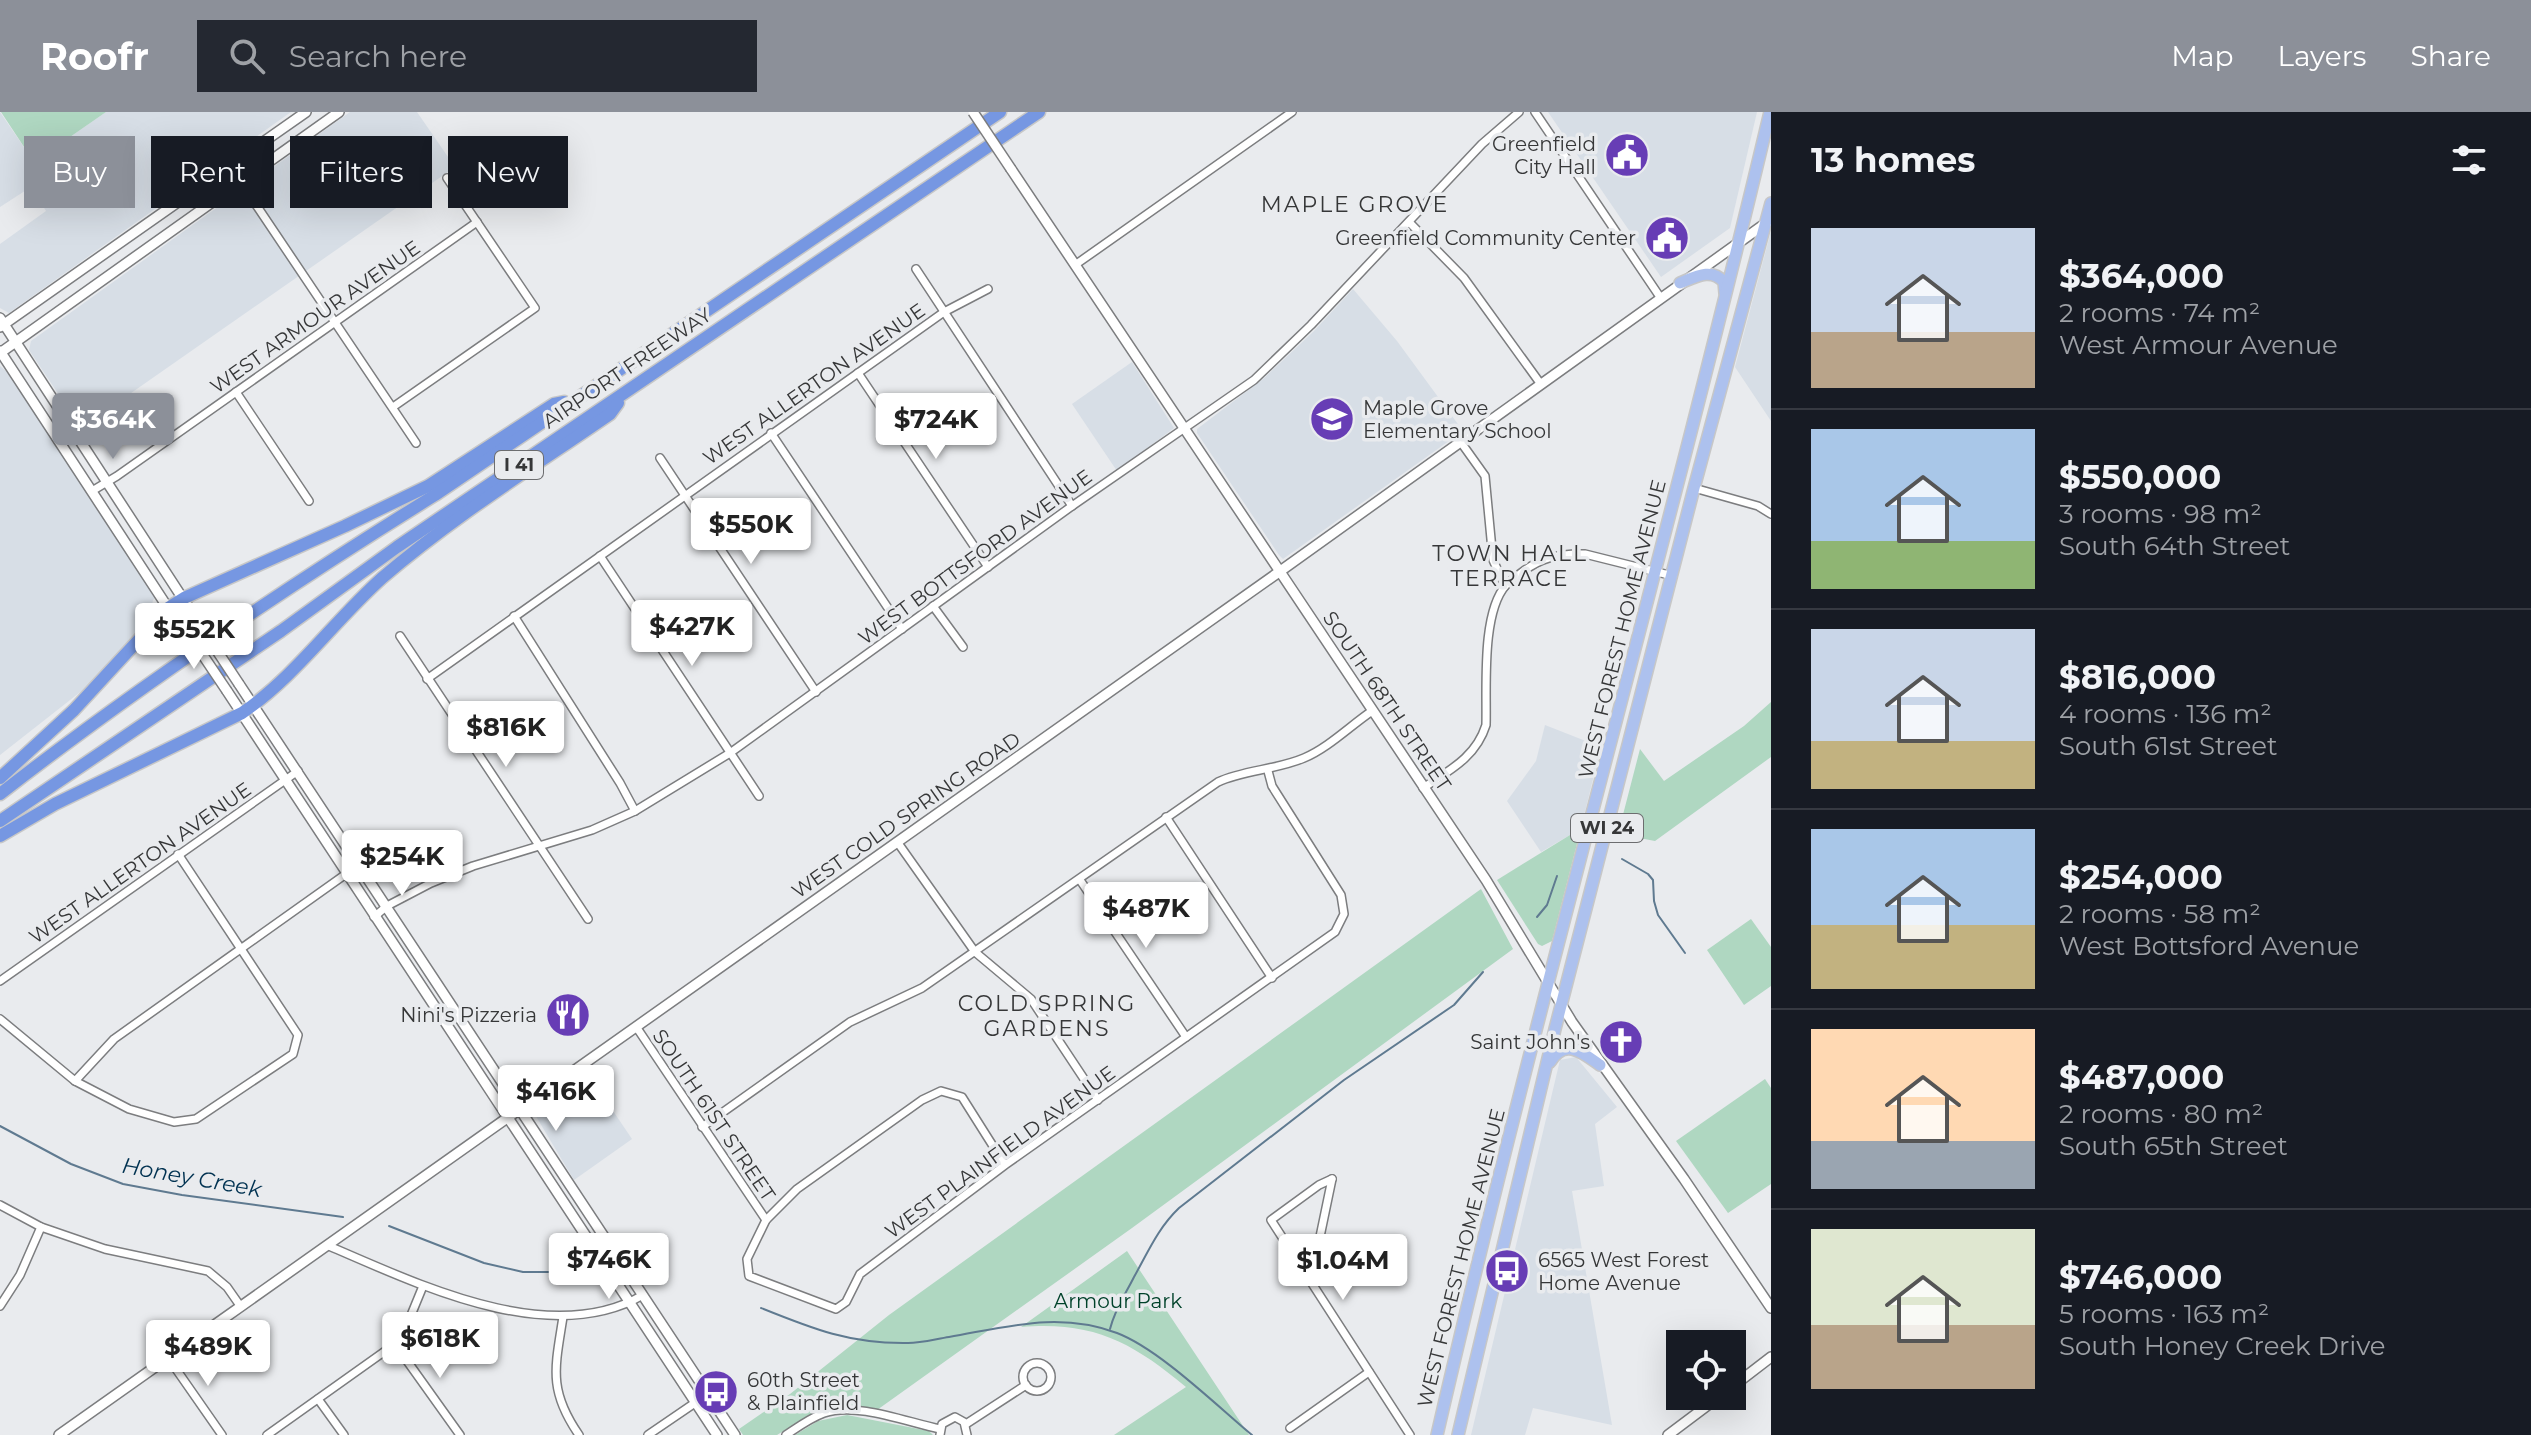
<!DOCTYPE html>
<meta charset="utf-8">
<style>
:root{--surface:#171b24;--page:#242831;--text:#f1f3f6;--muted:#9ea1a6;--line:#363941;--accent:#8c9099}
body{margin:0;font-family:Montserrat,sans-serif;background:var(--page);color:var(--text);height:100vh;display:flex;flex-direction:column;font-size:30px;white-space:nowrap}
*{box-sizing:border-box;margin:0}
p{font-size:26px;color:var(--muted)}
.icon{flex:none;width:44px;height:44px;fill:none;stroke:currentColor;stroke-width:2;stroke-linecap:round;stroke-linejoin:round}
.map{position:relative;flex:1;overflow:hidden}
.panel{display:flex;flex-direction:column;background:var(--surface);width:760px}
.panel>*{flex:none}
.guide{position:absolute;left:24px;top:24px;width:760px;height:72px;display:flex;gap:16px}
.controls{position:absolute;left:1666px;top:1218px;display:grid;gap:16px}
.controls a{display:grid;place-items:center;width:80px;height:80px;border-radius:0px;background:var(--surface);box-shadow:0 8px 32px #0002;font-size:40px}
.price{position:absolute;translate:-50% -68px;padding:0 18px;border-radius:8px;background:#fff;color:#222;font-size:26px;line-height:52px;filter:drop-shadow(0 2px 4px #0008)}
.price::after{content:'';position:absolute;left:50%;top:48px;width:24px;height:18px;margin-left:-12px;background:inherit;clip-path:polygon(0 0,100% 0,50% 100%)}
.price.current{background:var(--accent);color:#fff}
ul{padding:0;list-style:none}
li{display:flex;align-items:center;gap:24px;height:200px;padding:0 40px}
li+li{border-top:2px solid var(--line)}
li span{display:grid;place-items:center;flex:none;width:224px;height:160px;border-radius:0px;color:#555}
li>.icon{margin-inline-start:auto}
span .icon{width:96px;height:96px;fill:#fffc;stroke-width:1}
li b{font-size:34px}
h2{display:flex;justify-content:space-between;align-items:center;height:96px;padding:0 40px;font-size:34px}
.pill{padding:0 28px;border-radius:0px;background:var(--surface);box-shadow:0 8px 32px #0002;font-size:28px;line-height:72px}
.pill.current{background:var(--accent);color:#fff}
header{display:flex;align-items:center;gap:48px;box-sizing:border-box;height:112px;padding:0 40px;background:var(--accent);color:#fff}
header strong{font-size:38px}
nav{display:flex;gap:44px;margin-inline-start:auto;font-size:28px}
.search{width:560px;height:72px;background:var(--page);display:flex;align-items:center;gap:20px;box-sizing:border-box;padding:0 28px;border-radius:0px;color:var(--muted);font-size:30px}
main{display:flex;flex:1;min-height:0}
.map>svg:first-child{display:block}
</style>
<header>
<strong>Roofr</strong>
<div class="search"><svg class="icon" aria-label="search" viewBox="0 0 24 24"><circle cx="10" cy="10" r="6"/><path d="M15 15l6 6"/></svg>Search here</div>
<nav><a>Map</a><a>Layers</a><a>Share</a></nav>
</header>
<main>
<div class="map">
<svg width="1771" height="1323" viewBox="0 0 1771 1323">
<rect width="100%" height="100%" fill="#e9ebee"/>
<g fill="#d7dee6">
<polygon points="0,0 34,50 106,0 291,0 9,201 0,196 0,132 46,99 31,75 0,95"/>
<polygon points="350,0 417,0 455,55 81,316 29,238 31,229"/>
<polygon points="1548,0 1757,0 1730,116 1661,165"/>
<polygon points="1771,119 1771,309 1735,255"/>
<polygon points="1353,177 1397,229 1463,319 1283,447 1279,443 1197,321 1197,317 1263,267 1314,219"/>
<polygon points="1132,250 1174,316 1117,359 1072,292"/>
<polygon points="0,254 7,260 156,485 153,488 148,513 93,570 0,643"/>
<polygon points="1545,613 1601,635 1579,724 1570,723 1541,740 1507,689 1536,649"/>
<polygon points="1576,945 1617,995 1595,1012 1604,1074 1572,1079 1612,1313 1533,1296 1525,1323 1471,1323 1560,948"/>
<polygon points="588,962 632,1027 574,1068 534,1001"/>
</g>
<g fill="#afd7c1">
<polygon points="1,0 106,0 34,50"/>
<polygon points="1771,590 1771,645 1655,729 1618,722 1640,637 1664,669 1744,614"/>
<polygon points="1570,723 1579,724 1552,829 1542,834 1538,832 1497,768"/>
<polygon points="1481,777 1513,837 1132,1116 877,1298 858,1294 837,1294 814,1300 777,1323 743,1323 739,1317 790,1282 889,1203"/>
<polygon points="1751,807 1771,835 1771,874 1744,893 1707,838"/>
<polygon points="1765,967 1771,976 1771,1072 1728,1101 1676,1029"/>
<path d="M1127,1139L1249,1323H1114L1186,1275C1132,1230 1093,1209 1021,1215Z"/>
<polygon points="847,1303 929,1319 933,1323 795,1323 818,1309"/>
</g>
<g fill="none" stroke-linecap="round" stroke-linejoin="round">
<g stroke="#5f7a90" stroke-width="2">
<polyline points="1622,747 1648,762 1653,768 1654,789 1658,803 1685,841"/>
<polyline points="1537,805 1547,793 1557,764"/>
<polyline points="0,1014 71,1052 123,1072 182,1083 343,1105"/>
<polyline points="389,1114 484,1151 523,1160 579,1160"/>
<path d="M761,1196C813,1217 850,1232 908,1231C921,1231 936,1227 949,1225C1007,1215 1059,1199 1117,1221C1159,1237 1216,1293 1252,1323"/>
<path d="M1110,1217C1115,1197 1125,1183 1134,1165C1148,1140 1158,1116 1179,1096L1344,968L1454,893L1483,860"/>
</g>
<g stroke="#7c7d7f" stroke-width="10">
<g id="street">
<polyline points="1535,0 1660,185"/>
<polyline points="230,54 416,331"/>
<polyline points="1409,110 1464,166 1540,271"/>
<polyline points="1075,153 1292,0"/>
<polyline points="916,157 1072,394"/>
<polyline points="858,261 988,455"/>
<polyline points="236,280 309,389"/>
<polyline points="393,295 535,196 447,66"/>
<polyline points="771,321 902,517"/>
<polyline points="1460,329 1485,364 1493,448 1505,474"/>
<polyline points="660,346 816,580"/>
<polyline points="1694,376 1758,394 1771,402"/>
<polyline points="92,379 117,364 477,110"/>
<polyline points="600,444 759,684"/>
<polyline points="933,494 963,535"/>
<polyline points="514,504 620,671 635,699"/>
<polyline points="400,524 588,807"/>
<polyline points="427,567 944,200 988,177"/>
<path d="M1423,676C1450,658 1476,645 1486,613C1487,577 1481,501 1506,473C1510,469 1516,465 1521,461C1540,446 1560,441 1585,442L1673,464"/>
<polyline points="1166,705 1272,866"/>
<polyline points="898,731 975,840 1031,887 1098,988"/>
<polyline points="1080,768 1186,925"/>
<polyline points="374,805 387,794 431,771 473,754 592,718 635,699 730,641 1072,394 1254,268 1311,213 1482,32 1519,0"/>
<polyline points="0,869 298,659"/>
<polyline points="0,907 75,969 129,997 174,1010 196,1007 293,942 298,923 178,742"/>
<polyline points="637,916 766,1108"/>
<polyline points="75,969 114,927 360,752"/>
<path d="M702,1015L850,910L922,876L1218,670C1243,658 1276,658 1304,646C1328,636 1350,614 1372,599"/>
<polyline points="1005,1053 962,985 941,979 922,988 797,1077 766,1108 747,1147 749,1164 836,1197 846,1190 860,1162 1005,1053 1335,820 1344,802 1341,783 1272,674 1268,659"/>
<polyline points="1332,1067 1319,1073 1271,1108 1410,1323"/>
<polyline points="0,1093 41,1115 105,1137 208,1159 227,1175 241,1195"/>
<path d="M329,1134C418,1172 550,1237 643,1183"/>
<polyline points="1311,1168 1332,1067"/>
<polyline points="0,1194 20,1163 41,1115"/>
<path d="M563,1205C555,1256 548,1278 579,1323"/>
<polyline points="395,1232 460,1323"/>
<polyline points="169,1247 222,1323"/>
<circle cx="1037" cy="1265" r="14"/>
<polyline points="318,1287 344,1323"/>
<polyline points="966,1312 1026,1273"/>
<polyline points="1290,1316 1369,1260"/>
<polyline points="267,1323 395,1232 407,1213 423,1174"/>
<polyline points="648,1323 708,1282"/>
<path d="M786,1323C798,1315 810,1306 824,1301C857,1290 906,1310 940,1317"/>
<polyline points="940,1323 942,1312 955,1305 964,1310 967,1323"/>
</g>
</g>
<g stroke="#7c7d7f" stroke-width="12">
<g id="secondary">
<polyline points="1011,57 1486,768 1572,910 1684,1067 1771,1196"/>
<polyline points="0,206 200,513"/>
<polyline points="0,215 306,0"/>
<polyline points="0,239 168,496 188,521"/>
<polyline points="0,241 339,0"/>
<polyline points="239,572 735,1323"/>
<polyline points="227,579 717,1323"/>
<polyline points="1732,1275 1771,1245"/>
<polyline points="59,1323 1279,460 1769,109"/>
<polyline points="1668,1323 1720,1284"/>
</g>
</g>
<g stroke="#c7c7c7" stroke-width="14">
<g id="primary">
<path d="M1680,171C1695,165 1711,155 1724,170L1725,181"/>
<path d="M1550,950C1565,925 1583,941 1600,953"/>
<path d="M1437,1323C1539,880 1665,443 1770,0"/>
<polyline points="1458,1323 1555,917 1694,376 1771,91"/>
</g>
</g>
<g stroke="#c7c7c7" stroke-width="15">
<g id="highway">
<polyline points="0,666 74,598 168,496 184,486 345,414 428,374 554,292 564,290"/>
<path d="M0,682C139,574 285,476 435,383L1000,0"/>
<polyline points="0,709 281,519 397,435 1039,0"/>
<path d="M0,724L55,692L242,601C295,565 334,509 382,466C453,405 533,355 610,302L618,291"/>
</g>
</g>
<use href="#street" stroke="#fff" stroke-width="7"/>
<use href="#secondary" stroke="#fff" stroke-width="9"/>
<use href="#primary" stroke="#adc1ee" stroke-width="11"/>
<use href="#highway" stroke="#7697e2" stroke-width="12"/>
<g stroke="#7c7d7f" stroke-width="12" stroke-linecap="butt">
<g id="secondary-bridge">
<polyline points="973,0 1011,57"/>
<polyline points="200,513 239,572"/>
<polyline points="188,521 227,579"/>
</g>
</g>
<use href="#secondary-bridge" stroke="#fff" stroke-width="9"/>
</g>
<defs>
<g id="civic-disc" transform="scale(2.3)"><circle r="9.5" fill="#673db5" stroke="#e9ebee"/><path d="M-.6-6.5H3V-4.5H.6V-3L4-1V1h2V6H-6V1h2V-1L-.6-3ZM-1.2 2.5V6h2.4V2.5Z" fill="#fff"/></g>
<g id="school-disc" transform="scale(2.3)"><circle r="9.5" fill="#673db5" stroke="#e9ebee"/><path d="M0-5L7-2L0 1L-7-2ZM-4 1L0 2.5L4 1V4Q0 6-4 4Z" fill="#fff"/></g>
<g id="restaurant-disc" transform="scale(2.3)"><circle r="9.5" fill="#673db5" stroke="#e9ebee"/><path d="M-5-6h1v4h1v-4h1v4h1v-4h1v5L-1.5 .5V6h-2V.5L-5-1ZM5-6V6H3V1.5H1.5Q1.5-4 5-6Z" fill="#fff"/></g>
<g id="church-disc" transform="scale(2.3)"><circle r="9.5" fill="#673db5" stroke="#e9ebee"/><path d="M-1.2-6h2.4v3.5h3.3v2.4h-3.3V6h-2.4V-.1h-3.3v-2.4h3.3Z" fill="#fff"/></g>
<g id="bus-disc" transform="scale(2.3)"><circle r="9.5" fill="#673db5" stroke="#e9ebee"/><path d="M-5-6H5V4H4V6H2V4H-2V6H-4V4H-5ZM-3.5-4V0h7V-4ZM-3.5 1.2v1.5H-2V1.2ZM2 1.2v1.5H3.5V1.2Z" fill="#fff"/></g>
</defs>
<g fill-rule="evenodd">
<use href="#civic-disc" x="1627" y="43"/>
<use href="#civic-disc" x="1667" y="126"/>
<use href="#school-disc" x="1332" y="307"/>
<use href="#restaurant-disc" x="568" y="903"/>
<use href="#church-disc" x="1621" y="930"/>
<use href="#bus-disc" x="1507" y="1159"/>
<use href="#bus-disc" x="716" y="1280"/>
</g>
<g text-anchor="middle" stroke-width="7" stroke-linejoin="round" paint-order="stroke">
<g fill="#e9ebee" stroke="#6c6d6f" stroke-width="2">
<rect x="495" y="339" width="48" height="28" rx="6"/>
<rect x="1571" y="702" width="72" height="28" rx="6"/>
</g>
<g font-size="18" font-weight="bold" fill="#363738">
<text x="519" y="359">I 41</text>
<text x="1607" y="722">WI 24</text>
</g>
<g font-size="20" fill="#363738" stroke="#e9ebee" text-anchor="end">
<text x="1596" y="39">Greenfield<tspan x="1596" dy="23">City Hall</tspan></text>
<text x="1636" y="133">Greenfield Community Center</text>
<text x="1363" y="303" text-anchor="start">Maple Grove<tspan x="1363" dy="23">Elementary School</tspan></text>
<text x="537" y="910">Nini's Pizzeria</text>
<text x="1590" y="937">Saint John's</text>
<text x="1538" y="1155" text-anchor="start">6565 West Forest<tspan x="1538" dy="23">Home Avenue</tspan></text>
<text x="747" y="1275" text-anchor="start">60th Street<tspan x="747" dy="23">&amp; Plainfield</tspan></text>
</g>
<g font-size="20" fill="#363738" stroke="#e9ebee">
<text transform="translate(315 205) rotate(-35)" y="7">WEST ARMOUR AVENUE</text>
<text transform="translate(627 256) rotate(-34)" y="7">AIRPORT FREEWAY</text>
<text transform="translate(814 272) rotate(-35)" y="7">WEST ALLERTON AVENUE</text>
<text transform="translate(975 445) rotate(-36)" y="7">WEST BOTTSFORD AVENUE</text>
<text transform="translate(1622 517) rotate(-76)" y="7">WEST FOREST HOME AVENUE</text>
<text transform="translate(1387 589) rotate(56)" y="7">SOUTH 68TH STREET</text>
<text transform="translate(906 703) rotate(-35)" y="7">WEST COLD SPRING ROAD</text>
<text transform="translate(140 751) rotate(-35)" y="7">WEST ALLERTON AVENUE</text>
<text transform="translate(714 1003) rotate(56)" y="7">SOUTH 61ST STREET</text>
<text transform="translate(1000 1040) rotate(-36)" y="7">WEST PLAINFIELD AVENUE</text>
<text transform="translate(1461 1146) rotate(-76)" y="7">WEST FOREST HOME AVENUE</text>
</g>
<g font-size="20" fill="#00422a" stroke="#e9ebee">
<text x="1118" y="1196">Armour Park</text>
</g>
<g font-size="22" letter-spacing="2" fill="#363738" stroke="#e9ebee">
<text x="1355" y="100">MAPLE GROVE</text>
<text x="1510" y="449">TOWN HALL<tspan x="1510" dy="25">TERRACE</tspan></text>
<text x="1047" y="899">COLD SPRING<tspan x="1047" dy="25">GARDENS</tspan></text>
</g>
<g font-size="22" font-style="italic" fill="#013251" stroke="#e9ebee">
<text transform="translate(192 1065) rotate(10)" y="8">Honey Creek</text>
</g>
</g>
</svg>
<div class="controls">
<a><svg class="icon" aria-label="locate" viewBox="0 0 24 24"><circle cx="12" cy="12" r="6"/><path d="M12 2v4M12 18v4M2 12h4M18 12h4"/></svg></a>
</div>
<b class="price current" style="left:113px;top:349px">$364K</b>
<b class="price" style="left:936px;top:349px">$724K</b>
<b class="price" style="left:751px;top:454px">$550K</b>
<b class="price" style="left:692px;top:556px">$427K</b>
<b class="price" style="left:194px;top:559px">$552K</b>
<b class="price" style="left:506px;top:657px">$816K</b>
<b class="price" style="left:402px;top:786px">$254K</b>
<b class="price" style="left:1146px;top:838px">$487K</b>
<b class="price" style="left:556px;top:1021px">$416K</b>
<b class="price" style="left:609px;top:1189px">$746K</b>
<b class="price" style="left:1343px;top:1190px">$1.04M</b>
<b class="price" style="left:440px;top:1268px">$618K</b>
<b class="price" style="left:208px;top:1276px">$489K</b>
<div class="guide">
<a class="pill current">Buy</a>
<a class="pill">Rent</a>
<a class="pill">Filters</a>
<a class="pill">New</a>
</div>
</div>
<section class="panel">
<h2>13 homes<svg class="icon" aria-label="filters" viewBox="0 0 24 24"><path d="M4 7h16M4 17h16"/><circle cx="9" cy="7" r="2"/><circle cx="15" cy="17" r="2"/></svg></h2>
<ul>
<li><span style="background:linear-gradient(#c9d6e8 65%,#b9a48a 0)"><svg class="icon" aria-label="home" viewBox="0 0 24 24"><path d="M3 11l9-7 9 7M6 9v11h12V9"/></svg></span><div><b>$364,000</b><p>2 rooms · 74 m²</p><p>West Armour Avenue</p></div></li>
<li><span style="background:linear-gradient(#a9c7e8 70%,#8fb573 0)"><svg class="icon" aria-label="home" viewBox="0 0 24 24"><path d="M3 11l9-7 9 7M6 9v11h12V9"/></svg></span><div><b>$550,000</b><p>3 rooms · 98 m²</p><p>South 64th Street</p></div></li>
<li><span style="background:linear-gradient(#c9d6e8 70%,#c2b280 0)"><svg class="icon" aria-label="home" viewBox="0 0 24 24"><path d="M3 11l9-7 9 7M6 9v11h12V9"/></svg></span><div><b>$816,000</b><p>4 rooms · 136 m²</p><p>South 61st Street</p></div></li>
<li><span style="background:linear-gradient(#a9c7e8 60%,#c2b280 0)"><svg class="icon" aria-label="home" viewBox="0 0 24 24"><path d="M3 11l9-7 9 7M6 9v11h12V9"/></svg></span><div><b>$254,000</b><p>2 rooms · 58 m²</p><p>West Bottsford Avenue</p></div></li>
<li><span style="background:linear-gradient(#ffd9b3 70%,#9aa5b1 0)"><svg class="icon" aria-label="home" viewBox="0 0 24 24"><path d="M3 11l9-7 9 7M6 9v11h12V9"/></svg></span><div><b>$487,000</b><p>2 rooms · 80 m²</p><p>South 65th Street</p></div></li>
<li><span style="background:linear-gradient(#dfe7d0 60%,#b9a48a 0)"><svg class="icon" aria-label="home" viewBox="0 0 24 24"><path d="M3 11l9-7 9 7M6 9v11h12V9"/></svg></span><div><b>$746,000</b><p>5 rooms · 163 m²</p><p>South Honey Creek Drive</p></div></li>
</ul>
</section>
</main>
